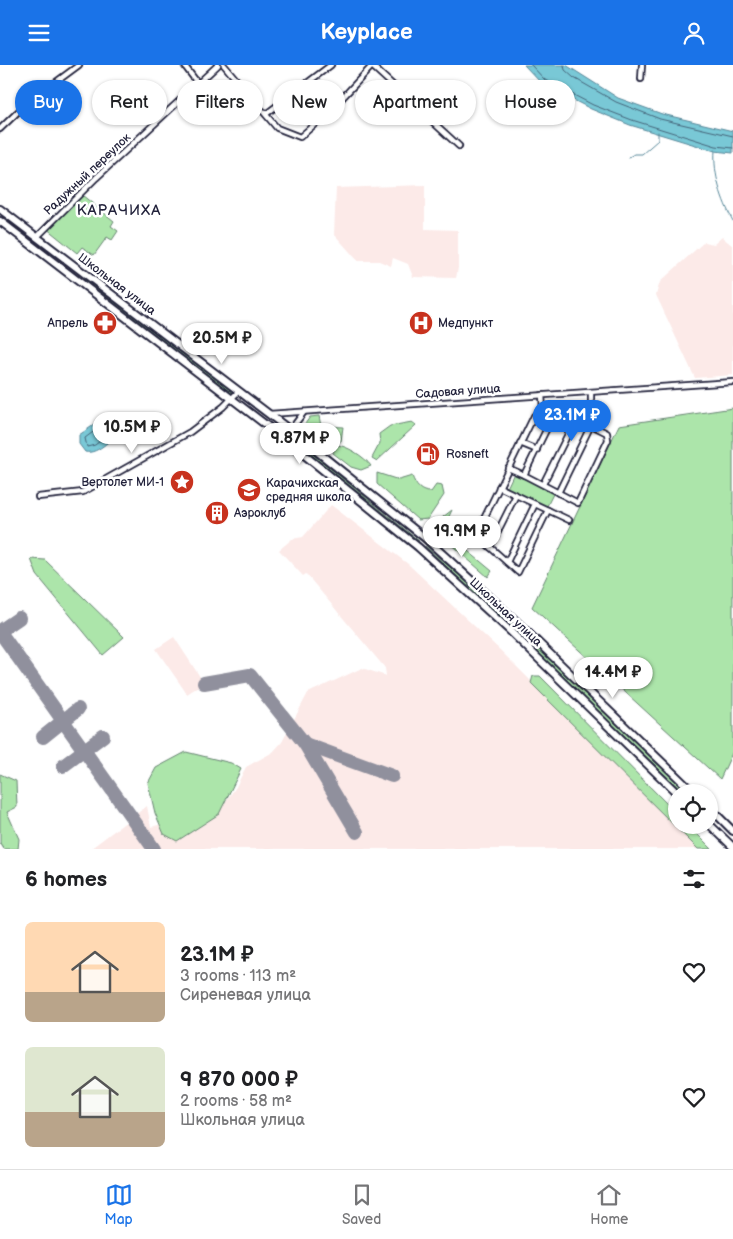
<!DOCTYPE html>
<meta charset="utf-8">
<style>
:root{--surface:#fff;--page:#f2f2f2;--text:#202124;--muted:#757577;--line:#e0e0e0;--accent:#1a73e8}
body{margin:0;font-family:"Balsamiq Sans",sans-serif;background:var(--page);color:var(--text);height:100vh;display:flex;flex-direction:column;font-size:19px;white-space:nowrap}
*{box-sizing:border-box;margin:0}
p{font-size:16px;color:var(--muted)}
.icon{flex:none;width:28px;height:28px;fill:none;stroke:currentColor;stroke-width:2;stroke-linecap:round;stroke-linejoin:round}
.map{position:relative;height:784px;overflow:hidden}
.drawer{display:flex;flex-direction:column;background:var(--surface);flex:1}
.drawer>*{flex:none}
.banner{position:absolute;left:15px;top:15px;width:704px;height:45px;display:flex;gap:10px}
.buttons{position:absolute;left:668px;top:719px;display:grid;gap:10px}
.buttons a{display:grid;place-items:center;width:50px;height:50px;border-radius:50%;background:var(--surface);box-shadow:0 1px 4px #0004;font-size:25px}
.price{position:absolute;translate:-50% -42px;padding:0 11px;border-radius:18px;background:#fff;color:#222;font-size:16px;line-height:32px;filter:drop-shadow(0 1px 2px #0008)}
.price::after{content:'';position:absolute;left:50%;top:30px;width:15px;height:11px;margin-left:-8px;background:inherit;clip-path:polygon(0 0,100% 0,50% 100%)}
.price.selected{background:var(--accent);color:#fff}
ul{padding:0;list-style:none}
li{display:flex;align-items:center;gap:15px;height:125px;padding:0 25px}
li span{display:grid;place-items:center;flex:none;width:140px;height:100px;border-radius:8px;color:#555}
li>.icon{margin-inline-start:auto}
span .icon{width:60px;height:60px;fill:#fffc;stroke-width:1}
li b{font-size:21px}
h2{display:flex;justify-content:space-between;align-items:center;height:60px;padding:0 25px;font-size:21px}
.tag{padding:0 18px;border-radius:22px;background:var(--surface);box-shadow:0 1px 4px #0004;font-size:18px;line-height:45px}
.tag.selected{background:var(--accent);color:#fff}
header{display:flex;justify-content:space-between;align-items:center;height:65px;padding:0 25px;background:var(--accent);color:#fff;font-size:22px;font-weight:800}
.tabs{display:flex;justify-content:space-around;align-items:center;height:70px;border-top:1px solid var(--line);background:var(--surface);font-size:14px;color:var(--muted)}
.tabs a{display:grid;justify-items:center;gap:2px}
.tabs .selected{color:var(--accent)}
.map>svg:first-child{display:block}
</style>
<header><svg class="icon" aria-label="menu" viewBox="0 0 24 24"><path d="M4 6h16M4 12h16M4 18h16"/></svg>Keyplace<svg class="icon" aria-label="person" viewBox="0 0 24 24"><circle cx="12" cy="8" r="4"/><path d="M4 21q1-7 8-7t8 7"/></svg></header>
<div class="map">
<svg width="733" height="784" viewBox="0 0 733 784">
<rect width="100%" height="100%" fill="#fff"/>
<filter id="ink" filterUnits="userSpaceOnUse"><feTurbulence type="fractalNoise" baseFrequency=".02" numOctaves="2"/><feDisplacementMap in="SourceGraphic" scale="10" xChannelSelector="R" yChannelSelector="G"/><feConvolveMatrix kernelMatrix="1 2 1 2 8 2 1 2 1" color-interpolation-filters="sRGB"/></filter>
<g filter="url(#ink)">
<g fill="#fceae8">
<polygon points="425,120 425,164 458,165 458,203 456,213 413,212 408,199 393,193 391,201 379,196 358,196 334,169 336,123"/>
<polygon points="722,172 733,181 733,310 695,313 656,230 660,217 704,177 714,179"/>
<polygon points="331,440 408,499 501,586 699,784 90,784 147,741 151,762 220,744 236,722 246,702 273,687 282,677 308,628 362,603 386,611 385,603 306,509 303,511 279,485 292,474 303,472"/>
<polygon points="174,572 204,618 187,629 156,584"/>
</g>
<g fill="#ace5aa" stroke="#678472">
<polygon points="82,130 114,156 111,161 118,166 112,175 107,172 94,190 82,182 77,188 46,163"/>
<polygon points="83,212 234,327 232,329 81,214"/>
<polygon points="733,343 733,686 720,714 532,542 619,360"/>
<polygon points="319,351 321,361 343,362 341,376 325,378 326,369 317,367 313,371 302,363 310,352"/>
<polygon points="412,357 416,360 377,396 372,393 380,378 379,369 390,361"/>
<polygon points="274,359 276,359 419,476 416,476 274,361"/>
<path d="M336,380C346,380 365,392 371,401L361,405L351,402L333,388Z"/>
<polygon points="515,406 526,411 525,414 554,427 546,443 507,423"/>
<path d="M377,408L399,415L412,411C416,421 420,427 431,427L436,420L442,421L444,430L428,454L418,455L377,419Z"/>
<polygon points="452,445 445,460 462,481 492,506 488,512 448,477 449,472 440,470 435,465 443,452"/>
<polygon points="425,481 483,530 688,727 683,727"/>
<polygon points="31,494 45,495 124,572 103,590 37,510"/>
<polygon points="533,611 540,611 676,748 676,760 688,760 712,784 698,784 531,618"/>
<polygon points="186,687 231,698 241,704 219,749 177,776 164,769 155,748 148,718 156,703"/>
<polygon points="0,709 16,716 17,742 7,747 19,774 18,784 4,784 0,778"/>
</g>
<g fill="#79c8d6" stroke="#568698">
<polygon points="524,0 566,0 618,33 662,49 733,66 733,88 715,86 630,60 591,44 542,19"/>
<path d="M118,349L125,356L124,364C113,371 99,390 85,387L79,379V370L97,358Z"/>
</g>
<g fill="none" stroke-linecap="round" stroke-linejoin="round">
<g stroke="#456479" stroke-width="1">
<polyline points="531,0 545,15 593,40 632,55 716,81 733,83"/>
<polyline points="564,0 565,5 574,13 616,37 660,54 733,71"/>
<polygon points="116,355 119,358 119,361 95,380 87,382 85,373 100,362"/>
</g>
<g stroke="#568698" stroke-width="1">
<path d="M715,85C713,110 722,135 733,156"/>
<polyline points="629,92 634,89 642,89 658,75 658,67"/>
</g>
<g stroke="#90909d" stroke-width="14">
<polyline points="0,566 19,553"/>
<polyline points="0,567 154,784"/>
<polyline points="204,618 250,610 305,679 357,767"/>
<polyline points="43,672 78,644"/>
<polyline points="305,679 392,711"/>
<polyline points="63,701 103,671"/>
</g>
<g stroke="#22223b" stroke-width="8">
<g id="minor">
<polyline points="184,0 199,20"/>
<polyline points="224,0 277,63 300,72 330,46 373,0"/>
<polyline points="372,1 459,81"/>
<polyline points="641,14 642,0"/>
<polyline points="266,49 331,0"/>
<polyline points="0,64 25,40 79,0"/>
<polyline points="37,172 96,113 218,0"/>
<polyline points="269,349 733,317"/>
<polygon points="551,355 591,360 607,368 608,375 578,438 524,410"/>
<polyline points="298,370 295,359 304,347"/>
<polyline points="520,378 537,385"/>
<polyline points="508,403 524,410"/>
<polyline points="543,419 574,357"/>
<polyline points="499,422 569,455"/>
<polyline points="558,428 591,360 591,327"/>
<polyline points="516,430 490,482 518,507 548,445"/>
<polyline points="38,432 83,427 190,367 223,342 239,326"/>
<polyline points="490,482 476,470 534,351 543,344 542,330"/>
<polyline points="507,497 535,439"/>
</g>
</g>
<g stroke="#22223b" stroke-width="10">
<g id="secondary">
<polyline points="0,144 299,372 425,473 517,557 694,728"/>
<polyline points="0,156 292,380 418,482 509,565 677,728"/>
<polyline points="709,742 733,766"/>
<polyline points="709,759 733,782"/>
</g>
</g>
<use href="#minor" stroke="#fff" stroke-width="4.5"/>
<use href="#secondary" stroke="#fff" stroke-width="6"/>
</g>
</g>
<defs>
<g id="pharmacy-disc" transform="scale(1.25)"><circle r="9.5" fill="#c8321e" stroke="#fff"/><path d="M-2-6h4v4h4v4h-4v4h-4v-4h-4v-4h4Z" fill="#fff"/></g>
<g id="hospital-disc" transform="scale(1.25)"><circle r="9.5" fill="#c8321e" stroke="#fff"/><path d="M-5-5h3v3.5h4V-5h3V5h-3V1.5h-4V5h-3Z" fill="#fff"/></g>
<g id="fuel-disc" transform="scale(1.25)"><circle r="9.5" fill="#c8321e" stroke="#fff"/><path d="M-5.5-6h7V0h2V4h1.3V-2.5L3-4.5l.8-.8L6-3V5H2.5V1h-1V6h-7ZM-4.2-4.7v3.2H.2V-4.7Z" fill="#fff"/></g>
<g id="sight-disc" transform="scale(1.25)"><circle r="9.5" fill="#c8321e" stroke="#fff"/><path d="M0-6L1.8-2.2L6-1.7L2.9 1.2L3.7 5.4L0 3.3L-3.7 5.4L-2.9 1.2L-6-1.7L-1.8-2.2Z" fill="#fff"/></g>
<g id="school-disc" transform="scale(1.25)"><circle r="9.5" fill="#c8321e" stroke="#fff"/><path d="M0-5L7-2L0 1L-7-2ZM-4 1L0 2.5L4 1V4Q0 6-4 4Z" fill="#fff"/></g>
<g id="building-disc" transform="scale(1.25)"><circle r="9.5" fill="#c8321e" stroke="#fff"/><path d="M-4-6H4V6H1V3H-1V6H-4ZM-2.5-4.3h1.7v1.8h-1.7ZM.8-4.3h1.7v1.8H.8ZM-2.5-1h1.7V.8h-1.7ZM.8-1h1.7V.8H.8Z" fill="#fff"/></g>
</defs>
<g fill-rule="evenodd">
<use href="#pharmacy-disc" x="105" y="258"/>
<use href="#hospital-disc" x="421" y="258"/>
<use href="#fuel-disc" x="428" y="389"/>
<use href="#sight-disc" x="182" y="417"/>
<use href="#school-disc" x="249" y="425"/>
<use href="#building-disc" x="217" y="448"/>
</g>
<g text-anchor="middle" stroke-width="5" stroke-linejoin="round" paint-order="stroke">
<g font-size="12" fill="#22223b" stroke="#fff">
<text transform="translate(87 109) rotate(-43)" y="4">Радужный переулок</text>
<text transform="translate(117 219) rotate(37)" y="4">Школьная улица</text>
<text transform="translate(458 326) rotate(-4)" y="4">Садовая улица</text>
<text transform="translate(506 547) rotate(43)" y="4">Школьная улица</text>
</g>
<g font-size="12" fill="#22223b" stroke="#fff" text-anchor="start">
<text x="88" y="262" text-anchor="end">Апрель</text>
<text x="438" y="262">Медпункт</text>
<text x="446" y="393">Rosneft</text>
<text x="164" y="421" text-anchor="end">Вертолет МИ-1</text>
<text x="266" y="422">Карачихская<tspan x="266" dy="14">средняя школа</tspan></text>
<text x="234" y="452">Аэроклуб</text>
</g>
<g font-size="15" letter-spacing="1" fill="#22223b" stroke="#fff">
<text x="119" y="150">КАРАЧИХА</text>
</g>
</g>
</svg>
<div class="buttons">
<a><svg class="icon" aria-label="locate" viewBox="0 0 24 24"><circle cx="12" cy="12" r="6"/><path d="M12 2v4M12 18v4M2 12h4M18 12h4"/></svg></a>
</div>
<b class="price" style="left:222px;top:300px">20.5M ₽</b>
<b class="price selected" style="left:572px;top:377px">23.1M ₽</b>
<b class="price" style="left:132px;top:389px">10.5M ₽</b>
<b class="price" style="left:300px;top:400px">9.87M ₽</b>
<b class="price" style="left:462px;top:493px">19.9M ₽</b>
<b class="price" style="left:613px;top:634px">14.4M ₽</b>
<div class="banner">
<a class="tag selected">Buy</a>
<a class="tag">Rent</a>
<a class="tag">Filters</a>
<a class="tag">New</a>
<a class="tag">Apartment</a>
<a class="tag">House</a>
</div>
</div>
<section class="drawer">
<h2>6 homes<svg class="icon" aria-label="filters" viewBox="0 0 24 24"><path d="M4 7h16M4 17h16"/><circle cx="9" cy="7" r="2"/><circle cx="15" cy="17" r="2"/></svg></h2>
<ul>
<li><span style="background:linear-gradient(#ffd9b3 70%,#b9a48a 0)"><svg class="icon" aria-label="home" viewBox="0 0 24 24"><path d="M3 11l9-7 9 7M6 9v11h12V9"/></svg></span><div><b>23.1M ₽</b><p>3 rooms · 113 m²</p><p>Сиреневая улица</p></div><svg class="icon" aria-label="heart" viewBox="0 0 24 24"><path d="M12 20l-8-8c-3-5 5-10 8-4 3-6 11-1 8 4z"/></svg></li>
<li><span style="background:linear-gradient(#dfe7d0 65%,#b9a48a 0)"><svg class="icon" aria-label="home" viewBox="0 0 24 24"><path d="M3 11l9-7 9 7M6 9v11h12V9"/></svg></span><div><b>9 870 000 ₽</b><p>2 rooms · 58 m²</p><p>Школьная улица</p></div><svg class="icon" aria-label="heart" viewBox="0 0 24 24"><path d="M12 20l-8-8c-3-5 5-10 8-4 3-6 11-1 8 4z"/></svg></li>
</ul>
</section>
<nav class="tabs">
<a class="selected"><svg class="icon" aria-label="map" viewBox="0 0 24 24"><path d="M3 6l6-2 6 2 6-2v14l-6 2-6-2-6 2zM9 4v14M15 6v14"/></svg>Map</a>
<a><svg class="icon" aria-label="saved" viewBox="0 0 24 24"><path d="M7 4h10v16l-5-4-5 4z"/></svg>Saved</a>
<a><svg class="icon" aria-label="home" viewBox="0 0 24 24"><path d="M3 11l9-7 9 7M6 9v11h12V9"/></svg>Home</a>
</nav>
